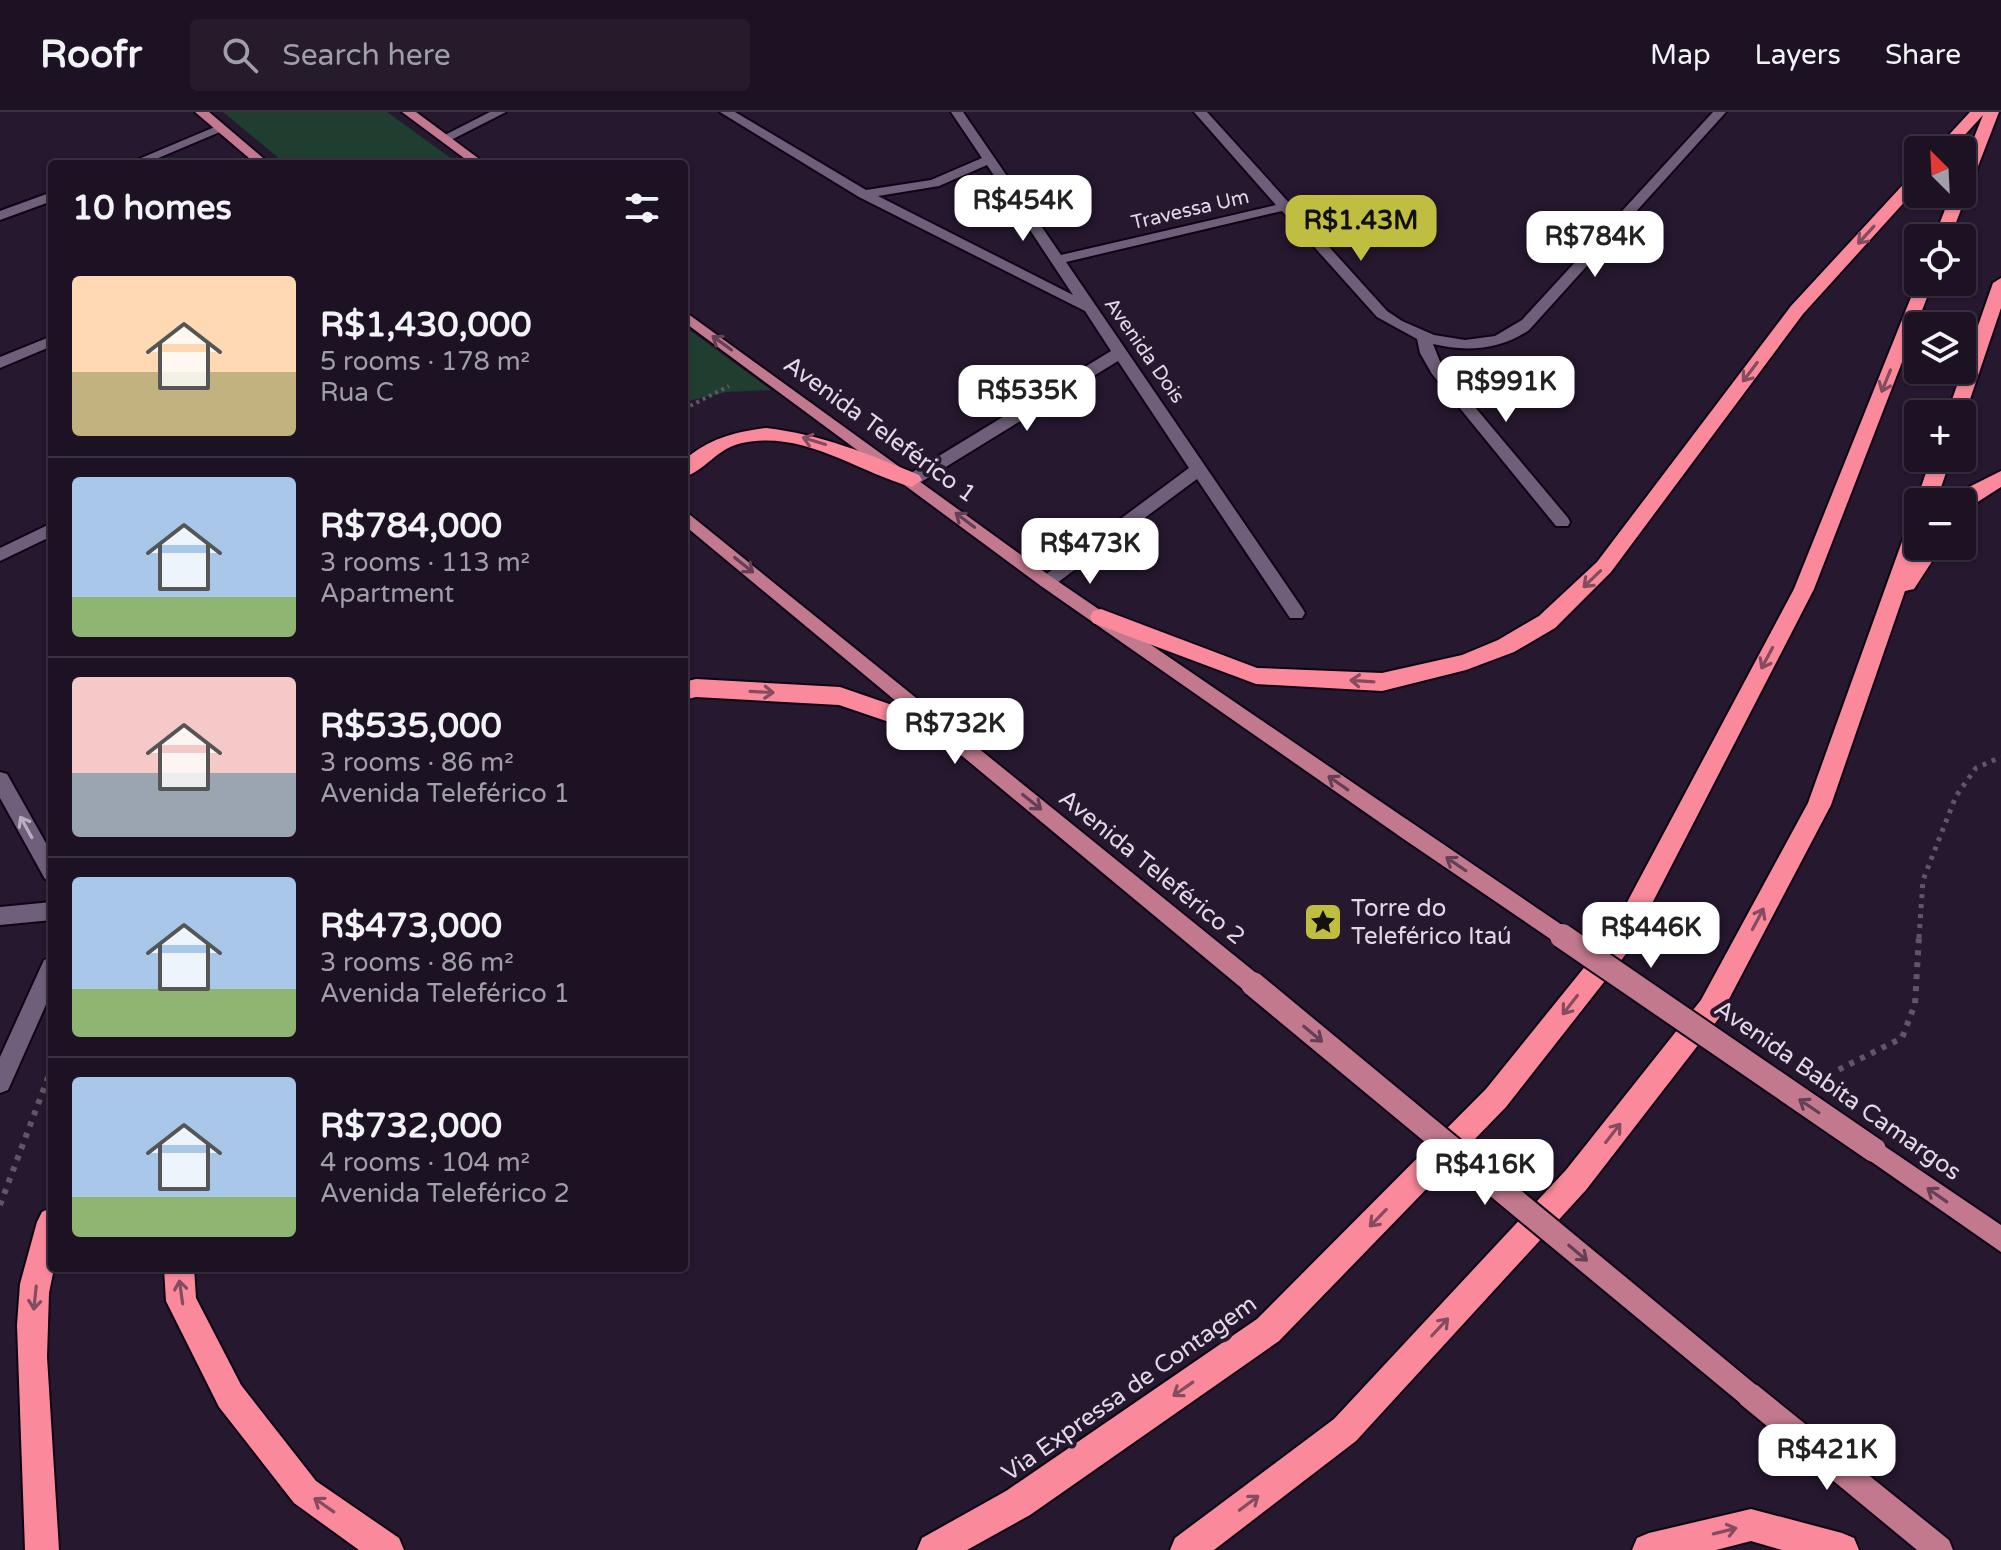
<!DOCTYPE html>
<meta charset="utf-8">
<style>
:root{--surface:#1c1223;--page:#251b2b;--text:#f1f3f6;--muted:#a09ea6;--line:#3a3241;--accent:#bfbe41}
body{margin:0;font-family:"Varela Round",sans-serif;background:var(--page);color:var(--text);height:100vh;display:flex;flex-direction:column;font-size:30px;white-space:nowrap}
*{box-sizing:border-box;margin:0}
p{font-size:26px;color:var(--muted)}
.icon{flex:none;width:44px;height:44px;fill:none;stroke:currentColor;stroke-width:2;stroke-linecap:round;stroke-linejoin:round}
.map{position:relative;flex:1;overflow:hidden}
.details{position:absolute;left:48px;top:48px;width:640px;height:1112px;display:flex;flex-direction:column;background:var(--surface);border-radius:8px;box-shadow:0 2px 6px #0004,0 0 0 2px var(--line)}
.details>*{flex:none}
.needle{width:52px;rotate:336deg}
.controls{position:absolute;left:1904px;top:24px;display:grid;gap:16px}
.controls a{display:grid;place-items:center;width:72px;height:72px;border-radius:8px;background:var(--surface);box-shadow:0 2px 6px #0004,0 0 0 2px var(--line);font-size:40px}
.price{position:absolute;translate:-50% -68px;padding:0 18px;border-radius:16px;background:#fff;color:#222;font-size:26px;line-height:52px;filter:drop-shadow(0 2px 4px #0008)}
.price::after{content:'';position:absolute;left:50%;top:48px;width:24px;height:18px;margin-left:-12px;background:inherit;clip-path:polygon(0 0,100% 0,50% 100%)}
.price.on{background:var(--accent);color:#111}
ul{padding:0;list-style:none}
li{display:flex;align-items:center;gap:24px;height:200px;padding:0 24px}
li+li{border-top:2px solid var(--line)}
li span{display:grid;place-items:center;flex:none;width:224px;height:160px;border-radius:8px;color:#555}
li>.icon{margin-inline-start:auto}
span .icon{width:96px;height:96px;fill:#fffc;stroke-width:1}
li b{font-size:34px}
h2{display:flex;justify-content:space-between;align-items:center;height:96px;padding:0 24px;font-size:34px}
header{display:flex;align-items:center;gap:48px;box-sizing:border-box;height:112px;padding:0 40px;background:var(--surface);border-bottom:2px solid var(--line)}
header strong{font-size:38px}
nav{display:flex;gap:44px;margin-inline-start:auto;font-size:28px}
.search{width:560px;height:72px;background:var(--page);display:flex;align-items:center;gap:20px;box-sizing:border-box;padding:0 28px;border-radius:8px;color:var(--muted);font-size:30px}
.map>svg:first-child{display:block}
</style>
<header>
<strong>Roofr</strong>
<div class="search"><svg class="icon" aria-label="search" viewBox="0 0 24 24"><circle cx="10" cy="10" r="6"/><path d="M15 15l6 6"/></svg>Search here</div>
<nav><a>Map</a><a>Layers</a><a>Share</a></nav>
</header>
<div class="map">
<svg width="2001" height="1438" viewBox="0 0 2001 1438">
<rect width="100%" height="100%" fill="#26182f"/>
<g fill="#203e2f">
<polygon points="223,0 387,0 459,52 286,52"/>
<polygon points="684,214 771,278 727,280 684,290"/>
</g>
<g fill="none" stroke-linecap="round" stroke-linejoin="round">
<g stroke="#0f0416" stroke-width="4">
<g id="minor">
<polygon points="490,0 506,0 449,29 439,26"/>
<path d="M720,0H735L866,78L931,68L982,46L951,0H963L1061,143L1276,93L1194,0H1207L1387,199L1402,209L1434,223L1465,228L1495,224L1522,208L1713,0H1726L1529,218C1500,238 1466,240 1433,232L1443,257L1568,406L1570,410L1568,414H1556L1432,262L1420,241L1417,227L1377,205L1282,99L1066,150L1302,496L1305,501L1302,506H1290L1197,367L1053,474H1041L1038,470L1041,466L1189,356L1118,249L918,372H906V364L1111,239L1085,199L859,85ZM987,53L1073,183L878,84L939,74Z"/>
<polygon points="217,14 227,17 144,52 127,52"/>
<polygon points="52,80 52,89 0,108 0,99"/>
<polygon points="52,224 52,234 0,256 0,245"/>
<polygon points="52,411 52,424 0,449 0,436"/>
<polygon points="0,660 7,662 52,742 52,770 45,767 0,686"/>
<polygon points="52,790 52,808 0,813 0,795"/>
<polygon points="52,845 52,879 8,978 0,981 0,945 44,848"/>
</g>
</g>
<g stroke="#0f0416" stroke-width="4">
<g id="major">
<polygon points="195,0 209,0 270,52 256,52"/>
<polygon points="402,0 416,0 486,52 472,52"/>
<polygon points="684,199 1053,466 1409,709 1412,715 1409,721 1402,723 1395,721 1041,474 684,210"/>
<polygon points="684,398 1261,865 1264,872 1261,879 1253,882 1245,879 684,413"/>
<polygon points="1874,1027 2001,1113 2001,1140 1866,1046 1862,1038 1866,1030"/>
<polygon points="1748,1269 1757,1273 1949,1428 1953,1438 1917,1438 1739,1291 1735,1282 1739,1273"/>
</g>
</g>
<g stroke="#0f0416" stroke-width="4">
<g id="highway">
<polygon points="1970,0 1999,0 1970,75 1965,79 1967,82 1950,126 1934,126 1951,82 1962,82 1962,56 1983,3 1951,38 1935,38"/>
<polygon points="1918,61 1918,75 1803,202 1611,460 1555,516 1514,540 1466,558 1382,579 1256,572 1093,511 1090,505 1093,499 1101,497 1257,556 1382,561 1462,543 1498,528 1539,504 1597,450 1791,194 1912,63"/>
<polygon points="2001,166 2001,196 1965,302 1962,306 1962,302 1947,302 1993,171"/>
<polygon points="1918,168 1933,170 1814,477 1626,842 1506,995 1279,1229 1030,1403 967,1438 917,1438 922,1426 1006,1379 1257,1207 1486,977 1608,826 1794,477"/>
<path d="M766,316C820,322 869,342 919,363L922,368L912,375C855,359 804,318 742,331C717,336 705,359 684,365V348C709,327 733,320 766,316Z"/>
<polygon points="1931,346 1951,346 1936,390 1918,390 1918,393 1916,390"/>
<polygon points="2001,359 2001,375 1962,400 1962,390 1954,390 1965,377"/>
<polygon points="1918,406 1918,434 1942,434 1914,477 1905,479 1831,693 1719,906 1586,1078 1356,1329 1214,1438 1170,1438 1175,1426 1334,1307 1566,1058 1701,888 1808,691 1908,413"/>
<polygon points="696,567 840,575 956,615 959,621 956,627 948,630 839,593 696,585 684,588 684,570"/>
<polygon points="52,1095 54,1156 49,1181 47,1245 59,1438 25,1438 17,1213 20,1172 37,1110 42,1100"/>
<polygon points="164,1156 194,1156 196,1186 241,1273 316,1369 399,1426 404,1438 359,1438 294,1391 219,1295 166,1189"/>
<polygon points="1751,1397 1842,1421 1854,1426 1859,1438 1782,1438 1751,1429 1716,1438 1632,1438 1637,1426 1649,1421"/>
</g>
</g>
<polyline stroke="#615569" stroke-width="4" stroke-dasharray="3 4" stroke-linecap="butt" points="684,297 729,274"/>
<polyline stroke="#615569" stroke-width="5" stroke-dasharray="4 6" stroke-linecap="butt" points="1919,826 1923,768 1956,684 1976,656 2001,645"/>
<g stroke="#615569" stroke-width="6" stroke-dasharray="5 7" stroke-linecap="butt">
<polyline points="1828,963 1902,926 1915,892 1919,824"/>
<polyline points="0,1093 52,955"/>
</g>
<use href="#minor" fill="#6f5f7a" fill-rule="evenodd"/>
<use href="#major" fill="#c2798e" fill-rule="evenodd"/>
<use href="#highway" fill="#fa8a9b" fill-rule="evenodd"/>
<g stroke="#0f0416" stroke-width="22" stroke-linecap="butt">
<polyline id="major-bridge-far1" points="1402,715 1565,826"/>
</g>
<g stroke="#0f0416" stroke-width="28" stroke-linecap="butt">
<g id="major-bridge">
<polyline points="1562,824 1874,1038"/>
<polyline points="1253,872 1748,1282"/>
</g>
</g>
<use href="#major-bridge-far1" stroke="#c2798e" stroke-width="18"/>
<use href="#major-bridge" stroke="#c2798e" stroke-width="24"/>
</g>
<defs><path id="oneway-shaft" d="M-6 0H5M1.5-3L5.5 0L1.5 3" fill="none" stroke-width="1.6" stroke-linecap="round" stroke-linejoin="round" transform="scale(2)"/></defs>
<g stroke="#854b60">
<use href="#oneway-shaft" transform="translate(1866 123) rotate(132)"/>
<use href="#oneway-shaft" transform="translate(1750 260) rotate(127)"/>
<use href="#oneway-shaft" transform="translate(1886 269) rotate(112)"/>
<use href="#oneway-shaft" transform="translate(814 329) rotate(-163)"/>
<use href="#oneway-shaft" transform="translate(1592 467) rotate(136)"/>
<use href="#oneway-shaft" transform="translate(1767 546) rotate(118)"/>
<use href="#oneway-shaft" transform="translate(1362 569) rotate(-176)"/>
<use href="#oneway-shaft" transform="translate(762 580) rotate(3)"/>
<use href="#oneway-shaft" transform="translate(1758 807) rotate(-62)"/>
<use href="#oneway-shaft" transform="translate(1570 893) rotate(128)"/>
<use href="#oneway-shaft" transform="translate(1613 1021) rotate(-52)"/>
<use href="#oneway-shaft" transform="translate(1378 1106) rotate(134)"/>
<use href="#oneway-shaft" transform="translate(181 1180) rotate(-98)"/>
<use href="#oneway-shaft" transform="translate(35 1186) rotate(96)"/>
<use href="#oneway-shaft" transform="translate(1440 1215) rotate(-47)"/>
<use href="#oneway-shaft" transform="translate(1183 1277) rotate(145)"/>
<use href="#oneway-shaft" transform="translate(1249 1391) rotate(-37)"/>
<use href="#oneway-shaft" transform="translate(324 1393) rotate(-145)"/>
<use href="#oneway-shaft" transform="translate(1725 1419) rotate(-14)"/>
</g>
<g stroke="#643f55">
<use href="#oneway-shaft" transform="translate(722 231) rotate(-144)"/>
<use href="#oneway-shaft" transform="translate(965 408) rotate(-143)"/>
<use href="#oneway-shaft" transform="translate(744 453) rotate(39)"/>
<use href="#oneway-shaft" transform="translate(1338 671) rotate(-145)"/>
<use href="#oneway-shaft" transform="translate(1032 690) rotate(39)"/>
<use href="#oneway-shaft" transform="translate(1456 752) rotate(-146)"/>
<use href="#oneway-shaft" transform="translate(1313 922) rotate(40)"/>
<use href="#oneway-shaft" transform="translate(1809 994) rotate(-146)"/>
<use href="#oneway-shaft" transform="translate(1937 1083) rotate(-145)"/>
<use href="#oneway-shaft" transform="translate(1578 1141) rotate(40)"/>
</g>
<use stroke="#baaec2" href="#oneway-shaft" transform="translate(26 715) rotate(-119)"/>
<defs>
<g id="sight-square" transform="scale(2)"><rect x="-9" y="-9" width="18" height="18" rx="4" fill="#bfbe41" stroke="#26182f"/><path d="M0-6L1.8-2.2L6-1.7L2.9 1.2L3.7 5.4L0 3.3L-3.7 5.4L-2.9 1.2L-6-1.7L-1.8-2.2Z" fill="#111"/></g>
</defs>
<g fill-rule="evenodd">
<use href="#sight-square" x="1323" y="810"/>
</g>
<g text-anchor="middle" stroke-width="8" stroke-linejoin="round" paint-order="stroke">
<g font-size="20" fill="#e2d9e8" stroke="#26182f">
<text transform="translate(1190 97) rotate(-13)" y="7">Travessa Um</text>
<text transform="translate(1145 238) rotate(55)" y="7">Avenida Dois</text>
</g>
<g font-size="24" fill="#e2d9e8" stroke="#26182f">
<text transform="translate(880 317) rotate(36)" y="8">Avenida Teleférico 1</text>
<text transform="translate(1152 755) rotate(39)" y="8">Avenida Teleférico 2</text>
<text transform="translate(1838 978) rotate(35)" y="8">Avenida Babita Camargos</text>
<text transform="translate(1129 1276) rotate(-35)" y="8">Via Expressa de Contagem</text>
</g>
<g font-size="24" fill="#e2d9e8" stroke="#26182f" text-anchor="start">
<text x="1351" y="804">Torre do<tspan x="1351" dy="28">Teleférico Itaú</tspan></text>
</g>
</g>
</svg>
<div class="controls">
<a><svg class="needle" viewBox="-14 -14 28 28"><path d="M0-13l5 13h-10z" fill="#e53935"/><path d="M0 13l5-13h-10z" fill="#a09ea6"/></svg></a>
<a><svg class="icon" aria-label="locate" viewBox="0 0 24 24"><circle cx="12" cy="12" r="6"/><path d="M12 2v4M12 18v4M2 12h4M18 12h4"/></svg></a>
<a><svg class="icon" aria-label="layers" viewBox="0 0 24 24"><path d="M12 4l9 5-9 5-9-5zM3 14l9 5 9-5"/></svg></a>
<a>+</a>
<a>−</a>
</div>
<b class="price" style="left:1023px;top:131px">R$454K</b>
<b class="price on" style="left:1361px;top:151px">R$1.43M</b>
<b class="price" style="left:1595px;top:167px">R$784K</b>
<b class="price" style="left:1506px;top:312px">R$991K</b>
<b class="price" style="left:1027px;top:321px">R$535K</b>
<b class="price" style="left:1090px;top:474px">R$473K</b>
<b class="price" style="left:955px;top:654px">R$732K</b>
<b class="price" style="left:1651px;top:858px">R$446K</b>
<b class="price" style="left:1485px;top:1095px">R$416K</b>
<b class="price" style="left:1827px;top:1380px">R$421K</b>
<section class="details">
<h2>10 homes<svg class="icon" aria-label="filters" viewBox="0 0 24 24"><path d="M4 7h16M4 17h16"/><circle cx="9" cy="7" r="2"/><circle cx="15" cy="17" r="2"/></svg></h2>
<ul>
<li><span style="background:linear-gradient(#ffd9b3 60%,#c2b280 0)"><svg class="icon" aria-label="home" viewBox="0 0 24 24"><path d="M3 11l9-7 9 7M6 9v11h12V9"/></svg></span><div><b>R$1,430,000</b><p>5 rooms · 178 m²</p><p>Rua C</p></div></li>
<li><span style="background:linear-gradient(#a9c7e8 75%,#8fb573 0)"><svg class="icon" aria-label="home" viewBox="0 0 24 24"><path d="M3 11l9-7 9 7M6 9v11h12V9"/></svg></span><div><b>R$784,000</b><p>3 rooms · 113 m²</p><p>Apartment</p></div></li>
<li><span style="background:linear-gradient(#f6c9c9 60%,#9aa5b1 0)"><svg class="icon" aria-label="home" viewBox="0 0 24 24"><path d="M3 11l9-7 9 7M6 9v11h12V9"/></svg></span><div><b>R$535,000</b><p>3 rooms · 86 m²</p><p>Avenida Teleférico 1</p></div></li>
<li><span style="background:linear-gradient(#a9c7e8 70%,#8fb573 0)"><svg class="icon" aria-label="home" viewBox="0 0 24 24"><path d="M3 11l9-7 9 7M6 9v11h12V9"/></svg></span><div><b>R$473,000</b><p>3 rooms · 86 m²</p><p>Avenida Teleférico 1</p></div></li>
<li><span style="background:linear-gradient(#a9c7e8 75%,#8fb573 0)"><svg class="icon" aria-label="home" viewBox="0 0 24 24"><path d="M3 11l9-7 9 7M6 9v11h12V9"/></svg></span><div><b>R$732,000</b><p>4 rooms · 104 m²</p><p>Avenida Teleférico 2</p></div></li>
</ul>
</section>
</div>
